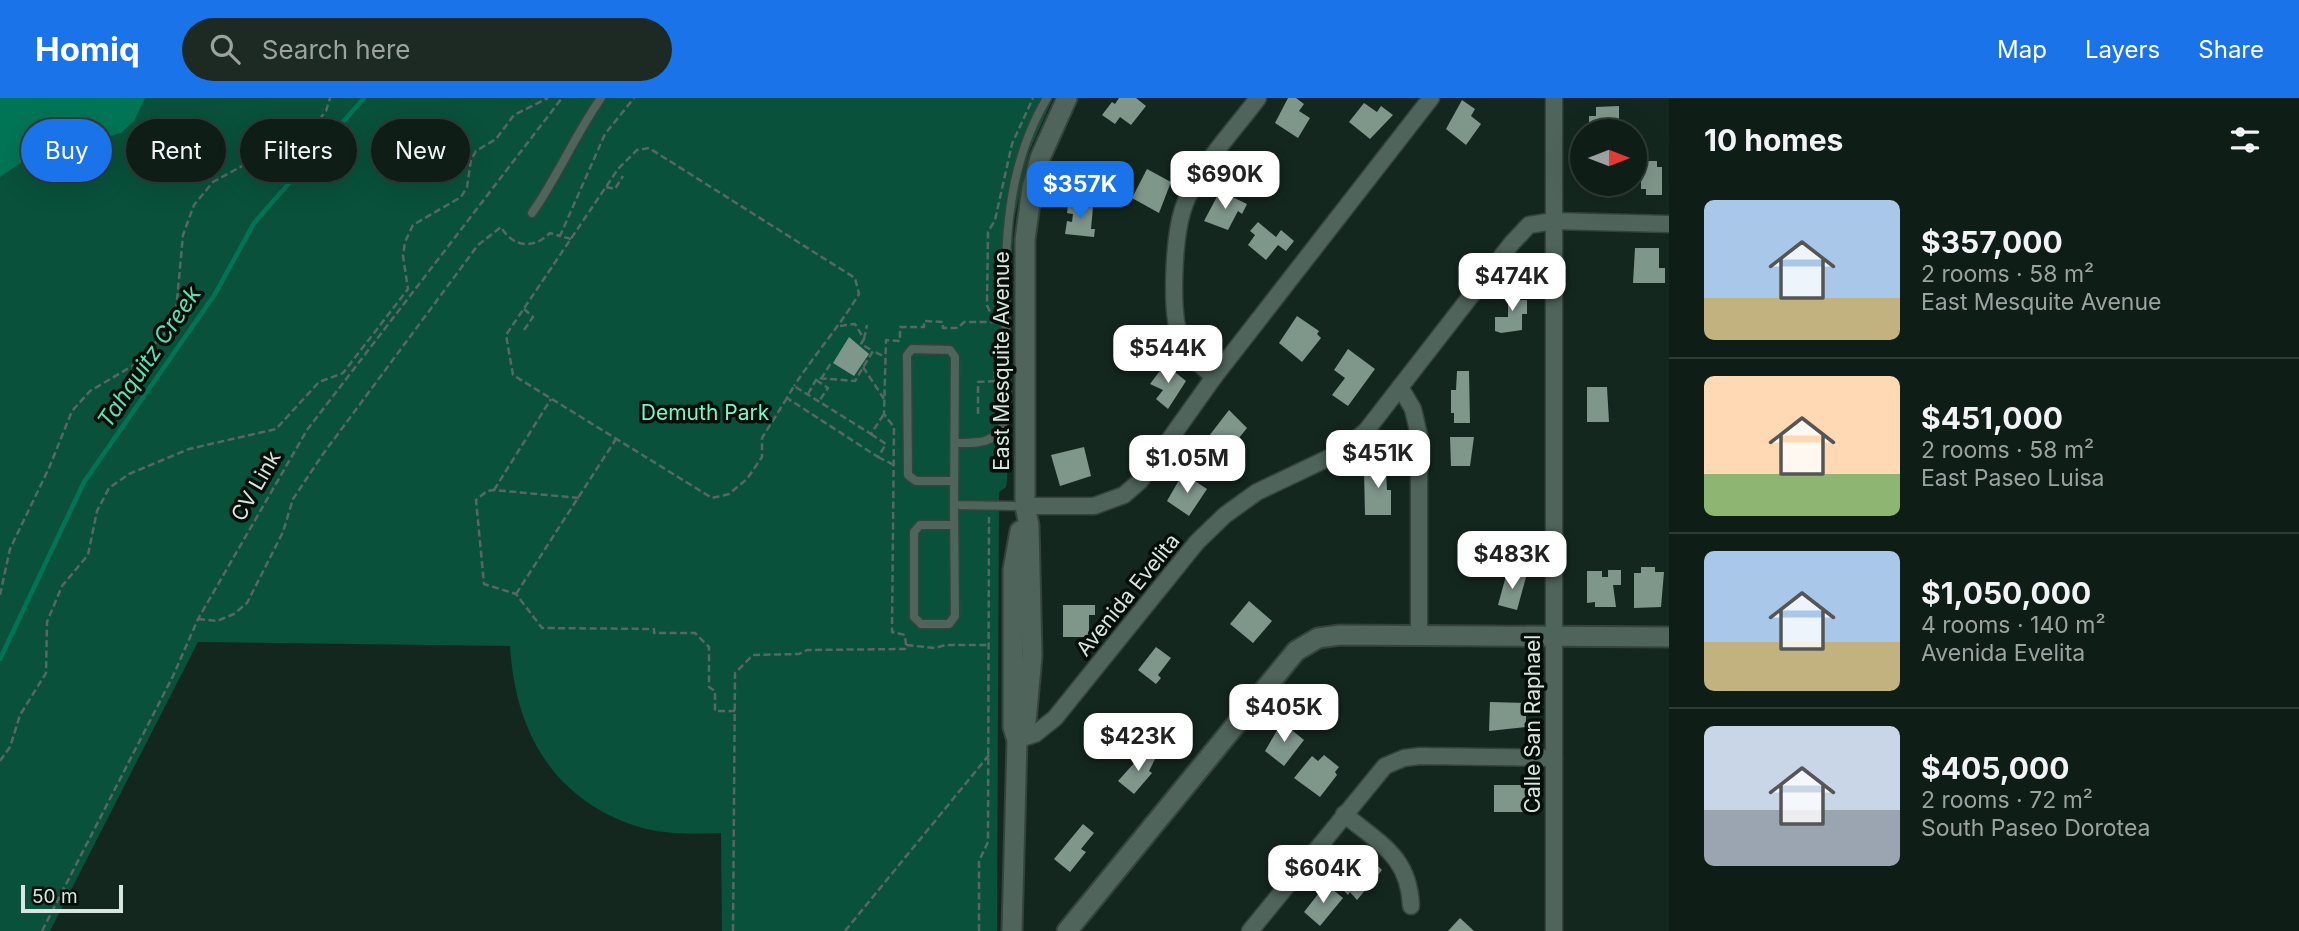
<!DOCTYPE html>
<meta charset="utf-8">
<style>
:root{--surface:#0f1d17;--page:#1d2a24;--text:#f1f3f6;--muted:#9ba2a1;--line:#2f3b36;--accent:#1a73e8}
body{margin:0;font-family:Inter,sans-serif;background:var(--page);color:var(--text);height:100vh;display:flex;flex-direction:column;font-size:26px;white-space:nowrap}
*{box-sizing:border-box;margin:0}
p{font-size:23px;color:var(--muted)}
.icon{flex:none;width:38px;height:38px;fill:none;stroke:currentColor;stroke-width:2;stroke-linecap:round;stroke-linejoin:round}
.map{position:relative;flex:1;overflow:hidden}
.sheet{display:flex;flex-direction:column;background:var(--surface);width:630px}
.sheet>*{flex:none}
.top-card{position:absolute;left:21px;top:21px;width:665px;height:63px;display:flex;gap:14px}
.needle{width:46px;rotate:90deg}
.buttons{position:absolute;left:1570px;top:21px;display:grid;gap:14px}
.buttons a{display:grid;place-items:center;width:77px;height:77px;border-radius:50%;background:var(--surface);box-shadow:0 7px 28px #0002,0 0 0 2px var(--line);font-size:35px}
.scale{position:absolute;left:21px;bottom:18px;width:102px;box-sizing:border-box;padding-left:7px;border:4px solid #d9e5e0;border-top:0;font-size:19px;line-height:24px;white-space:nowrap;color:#d9e5e0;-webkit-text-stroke:5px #060e0a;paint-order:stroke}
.price{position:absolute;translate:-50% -60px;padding:0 16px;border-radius:14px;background:#fff;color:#222;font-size:23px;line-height:46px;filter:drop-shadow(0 2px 4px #0008)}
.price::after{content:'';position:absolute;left:50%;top:42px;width:21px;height:16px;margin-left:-10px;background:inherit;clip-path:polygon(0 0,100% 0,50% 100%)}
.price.current{background:var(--accent);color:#fff}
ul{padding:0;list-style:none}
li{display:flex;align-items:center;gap:21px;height:175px;padding:0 35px}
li+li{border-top:2px solid var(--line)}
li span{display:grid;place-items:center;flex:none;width:196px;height:140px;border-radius:10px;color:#555}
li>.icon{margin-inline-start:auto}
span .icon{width:84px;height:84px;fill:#fffc;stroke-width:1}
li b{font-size:30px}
h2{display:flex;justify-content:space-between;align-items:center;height:84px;padding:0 35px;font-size:30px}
.pill{padding:0 24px;border-radius:32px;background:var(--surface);box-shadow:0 7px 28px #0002,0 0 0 2px var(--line);font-size:24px;line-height:63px}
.pill.current{background:var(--accent);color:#fff}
header{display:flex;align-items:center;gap:42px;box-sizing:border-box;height:98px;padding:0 35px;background:var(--accent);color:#fff}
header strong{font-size:33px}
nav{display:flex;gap:38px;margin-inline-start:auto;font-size:24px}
.search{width:490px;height:63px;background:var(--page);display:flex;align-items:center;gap:18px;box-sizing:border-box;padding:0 24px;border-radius:38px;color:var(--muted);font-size:26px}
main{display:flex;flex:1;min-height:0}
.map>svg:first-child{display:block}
</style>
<header>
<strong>Homiq</strong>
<div class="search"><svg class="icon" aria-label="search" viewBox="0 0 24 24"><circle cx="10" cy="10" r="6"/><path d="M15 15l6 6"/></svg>Search here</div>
<nav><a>Map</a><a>Layers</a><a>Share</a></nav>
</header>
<main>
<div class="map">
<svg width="1669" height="833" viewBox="0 0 1669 833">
<rect width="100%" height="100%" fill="#14271f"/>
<path fill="#09513b" d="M0,0H1053L1029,54L1013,126L1007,383L1006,389L999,394L997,833H722L721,735C694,736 662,737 636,728C551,700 515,631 510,548L198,544L50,833H0Z"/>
<polygon fill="#007555" points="0,0 145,0 134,23 121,35 36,59 19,66 0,79"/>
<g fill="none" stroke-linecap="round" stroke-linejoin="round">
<polyline stroke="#007555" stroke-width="4.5" points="0,561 84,384 215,196 254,125 364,0"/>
</g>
<g fill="#7f968b">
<polygon points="1119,0 1136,0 1146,8 1131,27 1120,19 1115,26 1102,17 1112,4 1115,6"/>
<polygon points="1288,0 1296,0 1304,6 1299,13 1310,20 1298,40 1275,25"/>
<polygon points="1462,2 1475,11 1471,18 1481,26 1466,47 1446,31"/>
<polygon points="1364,5 1377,14 1381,8 1393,17 1370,41 1349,24"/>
<polygon points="1619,8 1619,33 1589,33 1589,18 1596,18 1596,9"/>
<polygon points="1641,63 1657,63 1657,69 1662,69 1662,97 1646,97 1646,91 1641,91"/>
<polygon points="1147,71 1171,84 1159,115 1132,100"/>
<rect x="1594" y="86" width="24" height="9"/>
<polygon points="1220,93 1247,106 1242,116 1238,113 1228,132 1204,123"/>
<polygon points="1068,105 1093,109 1091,131 1095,131 1094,139 1065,136 1067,123 1072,124 1073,116 1067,115"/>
<polygon points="1258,124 1276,139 1281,132 1294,143 1286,153 1278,147 1266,162 1248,147 1255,137 1250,133"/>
<polygon points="1635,150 1659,150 1659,170 1665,170 1665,185 1633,185"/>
<polygon points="1508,188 1519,188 1519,202 1527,202 1527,216 1522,216 1522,232 1501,235 1495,233 1495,219 1508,219"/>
<polygon points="1297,218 1319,233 1317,236 1321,240 1302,264 1279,245"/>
<polygon points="849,239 869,256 854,278 833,265"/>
<polygon points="1348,251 1375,271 1348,308 1332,297 1345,280 1334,272"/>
<polygon points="1165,266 1186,283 1168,311 1156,301 1163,292 1150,286"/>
<polygon points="1457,273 1469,273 1470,325 1454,325 1454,315 1451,315 1451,292 1456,292"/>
<polygon points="1587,289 1607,289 1609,324 1587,324"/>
<polygon points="1229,312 1247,330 1235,345 1239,349 1233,357 1209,338"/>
<polygon points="1450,339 1474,339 1470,368 1451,368"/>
<polygon points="1084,349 1091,378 1060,388 1051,357"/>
<polygon points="1379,361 1391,361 1391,372 1386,372 1387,392 1391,392 1391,417 1365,417 1364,372 1379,372"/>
<polygon points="1183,375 1207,391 1189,418 1167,403"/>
<polygon points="1641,469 1655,469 1655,474 1664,474 1661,509 1634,510 1634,475 1641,475"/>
<polygon points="1608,472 1621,472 1621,487 1613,487 1616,509 1595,509 1595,504 1587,505 1587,473 1602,473 1602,479 1608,479"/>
<polygon points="1507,474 1526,479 1517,512 1498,507"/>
<polygon points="1249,503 1272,523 1253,545 1230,526"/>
<polygon points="1063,507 1095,507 1095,517 1089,517 1089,539 1063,539"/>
<polygon points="1156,549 1171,560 1158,577 1161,580 1156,586 1138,572"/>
<polygon points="1490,604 1526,605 1526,629 1489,633"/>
<polygon points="1282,624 1304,642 1284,668 1265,653"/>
<polygon points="1145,653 1155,661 1149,673 1152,675 1134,696 1118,683"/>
<polygon points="1324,657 1339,669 1335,674 1337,677 1320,699 1294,680 1312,658 1318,663"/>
<polygon points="1494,687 1527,687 1525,714 1494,714"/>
<polygon points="1083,726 1094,735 1081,751 1086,754 1070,774 1054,761"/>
<polygon points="1347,758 1361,773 1374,764 1382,772 1357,802 1350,794 1348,797 1329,777"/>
<polygon points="1326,786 1343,800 1320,828 1304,814"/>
<polygon points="1460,820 1474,833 1448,833"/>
</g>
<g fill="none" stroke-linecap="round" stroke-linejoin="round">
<g stroke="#35433d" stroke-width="11">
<g id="service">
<path d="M532,115C558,78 575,37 601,0"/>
<path d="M955,345C976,345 994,347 1004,325C1009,301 1006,274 1006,250C1005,164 1001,77 1047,0"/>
<polyline points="954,383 916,383 908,377 907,257 912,251 950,252 955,259 954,407 1025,408"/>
<polyline points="954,407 955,518 949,526 921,526 914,519 914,434 920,427 954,427"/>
</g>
</g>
<g stroke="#35433d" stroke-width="19">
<g id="minor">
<path d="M1214,279C1202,268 1189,259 1182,244C1169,218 1174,139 1183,111C1196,71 1233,34 1258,0"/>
<polyline points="1400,289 1413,311 1419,337 1419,539"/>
<polyline points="1025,408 1094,408 1124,397 1140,383 1214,279 1431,0"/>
<polyline points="1017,642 1035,636 1055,620 1197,444 1225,417 1257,394 1339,355 1366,333 1512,145 1529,127 1554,123 1669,126"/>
<path d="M1344,716C1380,746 1409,758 1411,808"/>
<polyline points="1250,833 1385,668 1404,660 1420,658 1554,660"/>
<polyline points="1554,833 1554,0"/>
</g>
</g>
<g stroke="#35433d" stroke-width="23">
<g id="tertiary">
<polyline points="1017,642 1026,624 1032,558 1029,427 1025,408 1025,142 1032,90 1040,60 1067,0"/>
<polyline points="1012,833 1017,642 1013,629 1013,472 1020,433"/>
<polyline points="1067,833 1296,553 1318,540 1340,537 1669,539"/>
</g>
</g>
<g stroke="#576861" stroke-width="2.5" stroke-dasharray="7 3.5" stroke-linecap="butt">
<polyline points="606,89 615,91 623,78"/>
<polyline points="571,141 560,138 605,36 634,0"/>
<polyline points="994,223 987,207 988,134 995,122 1012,46 1033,0"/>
<polyline points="840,228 855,226 864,241 861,246 873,253"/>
<polyline points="524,232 533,219 524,211"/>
<polyline points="864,241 867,227"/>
<polyline points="863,269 884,301"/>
<polyline points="821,281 831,265"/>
<polyline points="816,282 828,290 819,303"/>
<polyline points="808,296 817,280 855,283 873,253 885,259"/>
<path d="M787,300L762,340V359L747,381L729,396L712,400L513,277L506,237L618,71L637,52L649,50L855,180L859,196C839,229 815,256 794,288"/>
<polyline points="978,316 978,284 995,283 994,272"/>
<polyline points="871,336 886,346 878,359 787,300 794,288 871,336 884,316"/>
<polyline points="878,359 894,367"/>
<polyline points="494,392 551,301"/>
<polyline points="579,400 494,392 487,393 476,402 484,486 516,496 542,530 654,531 654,535 695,535 709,549 709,589 715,593 715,613 735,613"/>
<polyline points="516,496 616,341"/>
<polyline points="0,497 10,451 49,370 72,313 90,293 134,267 169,231 176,213 183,137 194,107 213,84 253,62 277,42 313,29 326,13 330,0"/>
<path d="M198,521L217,523L234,516L247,505L283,434L293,401L323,356L478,147L501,129C513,150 534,151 550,135L560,138"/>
<polyline points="906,547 905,537 892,534 894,329 884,316 886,242 900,243 900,229 924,229 924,223 943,224 943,230 958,230 964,224 994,224"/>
<polyline points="0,663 10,649 20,617 46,575 47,524 62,488 88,457 97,413 109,390 129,376 189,351 276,331 319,284 343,275 408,191 403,158 405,144 413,127 461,99 467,89 471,62 476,53 496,41 514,17 548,0"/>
<polyline points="42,833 173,578 198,521 307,332 562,0"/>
<polyline points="733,833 735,575 753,557 799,556 807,552 905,551 906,547 935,550 945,547 988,547"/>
<polyline points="845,833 989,657"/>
<polyline points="979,833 979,763 988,744 989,419"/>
</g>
<use href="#service" stroke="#4f645b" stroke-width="8"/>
<use href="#minor" stroke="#4f645b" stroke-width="16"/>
<use href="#tertiary" stroke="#4f645b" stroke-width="19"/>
</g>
<g text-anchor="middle" stroke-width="7" stroke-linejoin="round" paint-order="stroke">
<g font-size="21" fill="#d9e5e0" stroke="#060e0a">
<text transform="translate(1002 263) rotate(-90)" y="7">East Mesquite Avenue</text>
<text transform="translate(256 388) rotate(-60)" y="7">CV Link</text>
<text transform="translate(1128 497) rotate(-51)" y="7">Avenida Evelita</text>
<text transform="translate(1533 626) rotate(-90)" y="7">Calle San Raphael</text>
</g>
<g font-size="21" fill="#78f7c7" stroke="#060e0a">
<text x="705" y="322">Demuth Park</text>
</g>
<g font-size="23" font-style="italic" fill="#60e0b1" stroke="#060e0a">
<text transform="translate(149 259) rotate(-56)" y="8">Tahquitz Creek</text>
</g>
</g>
</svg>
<div class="buttons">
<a><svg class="needle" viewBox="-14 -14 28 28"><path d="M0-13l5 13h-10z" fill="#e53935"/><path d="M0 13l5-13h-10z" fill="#9ba2a1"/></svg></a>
</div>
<div class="scale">50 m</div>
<b class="price" style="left:1225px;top:113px">$690K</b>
<b class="price current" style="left:1080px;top:123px">$357K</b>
<b class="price" style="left:1512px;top:215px">$474K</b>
<b class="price" style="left:1168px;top:287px">$544K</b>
<b class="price" style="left:1378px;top:392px">$451K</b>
<b class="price" style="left:1187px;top:397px">$1.05M</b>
<b class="price" style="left:1512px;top:493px">$483K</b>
<b class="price" style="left:1284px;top:646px">$405K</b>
<b class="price" style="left:1138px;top:675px">$423K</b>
<b class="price" style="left:1323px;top:807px">$604K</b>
<div class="top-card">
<a class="pill current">Buy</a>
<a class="pill">Rent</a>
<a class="pill">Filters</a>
<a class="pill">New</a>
</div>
</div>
<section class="sheet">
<h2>10 homes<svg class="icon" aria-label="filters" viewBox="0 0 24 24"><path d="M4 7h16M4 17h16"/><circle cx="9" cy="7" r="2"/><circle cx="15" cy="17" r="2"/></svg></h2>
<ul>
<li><span style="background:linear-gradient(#a9c7e8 70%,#c2b280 0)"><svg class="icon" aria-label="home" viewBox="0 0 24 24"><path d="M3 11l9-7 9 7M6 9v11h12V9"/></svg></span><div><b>$357,000</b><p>2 rooms · 58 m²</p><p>East Mesquite Avenue</p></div></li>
<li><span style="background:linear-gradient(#ffd9b3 70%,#8fb573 0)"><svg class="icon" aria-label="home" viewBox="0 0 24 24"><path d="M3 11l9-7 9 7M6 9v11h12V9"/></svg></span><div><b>$451,000</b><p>2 rooms · 58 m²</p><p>East Paseo Luisa</p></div></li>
<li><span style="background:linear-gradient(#a9c7e8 65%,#c2b280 0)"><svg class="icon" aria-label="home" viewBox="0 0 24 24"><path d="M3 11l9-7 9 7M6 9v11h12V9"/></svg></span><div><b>$1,050,000</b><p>4 rooms · 140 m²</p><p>Avenida Evelita</p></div></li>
<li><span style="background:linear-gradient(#c9d6e8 60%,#9aa5b1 0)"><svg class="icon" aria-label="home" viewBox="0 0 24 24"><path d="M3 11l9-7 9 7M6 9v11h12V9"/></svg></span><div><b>$405,000</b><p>2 rooms · 72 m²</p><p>South Paseo Dorotea</p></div></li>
</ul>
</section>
</main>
